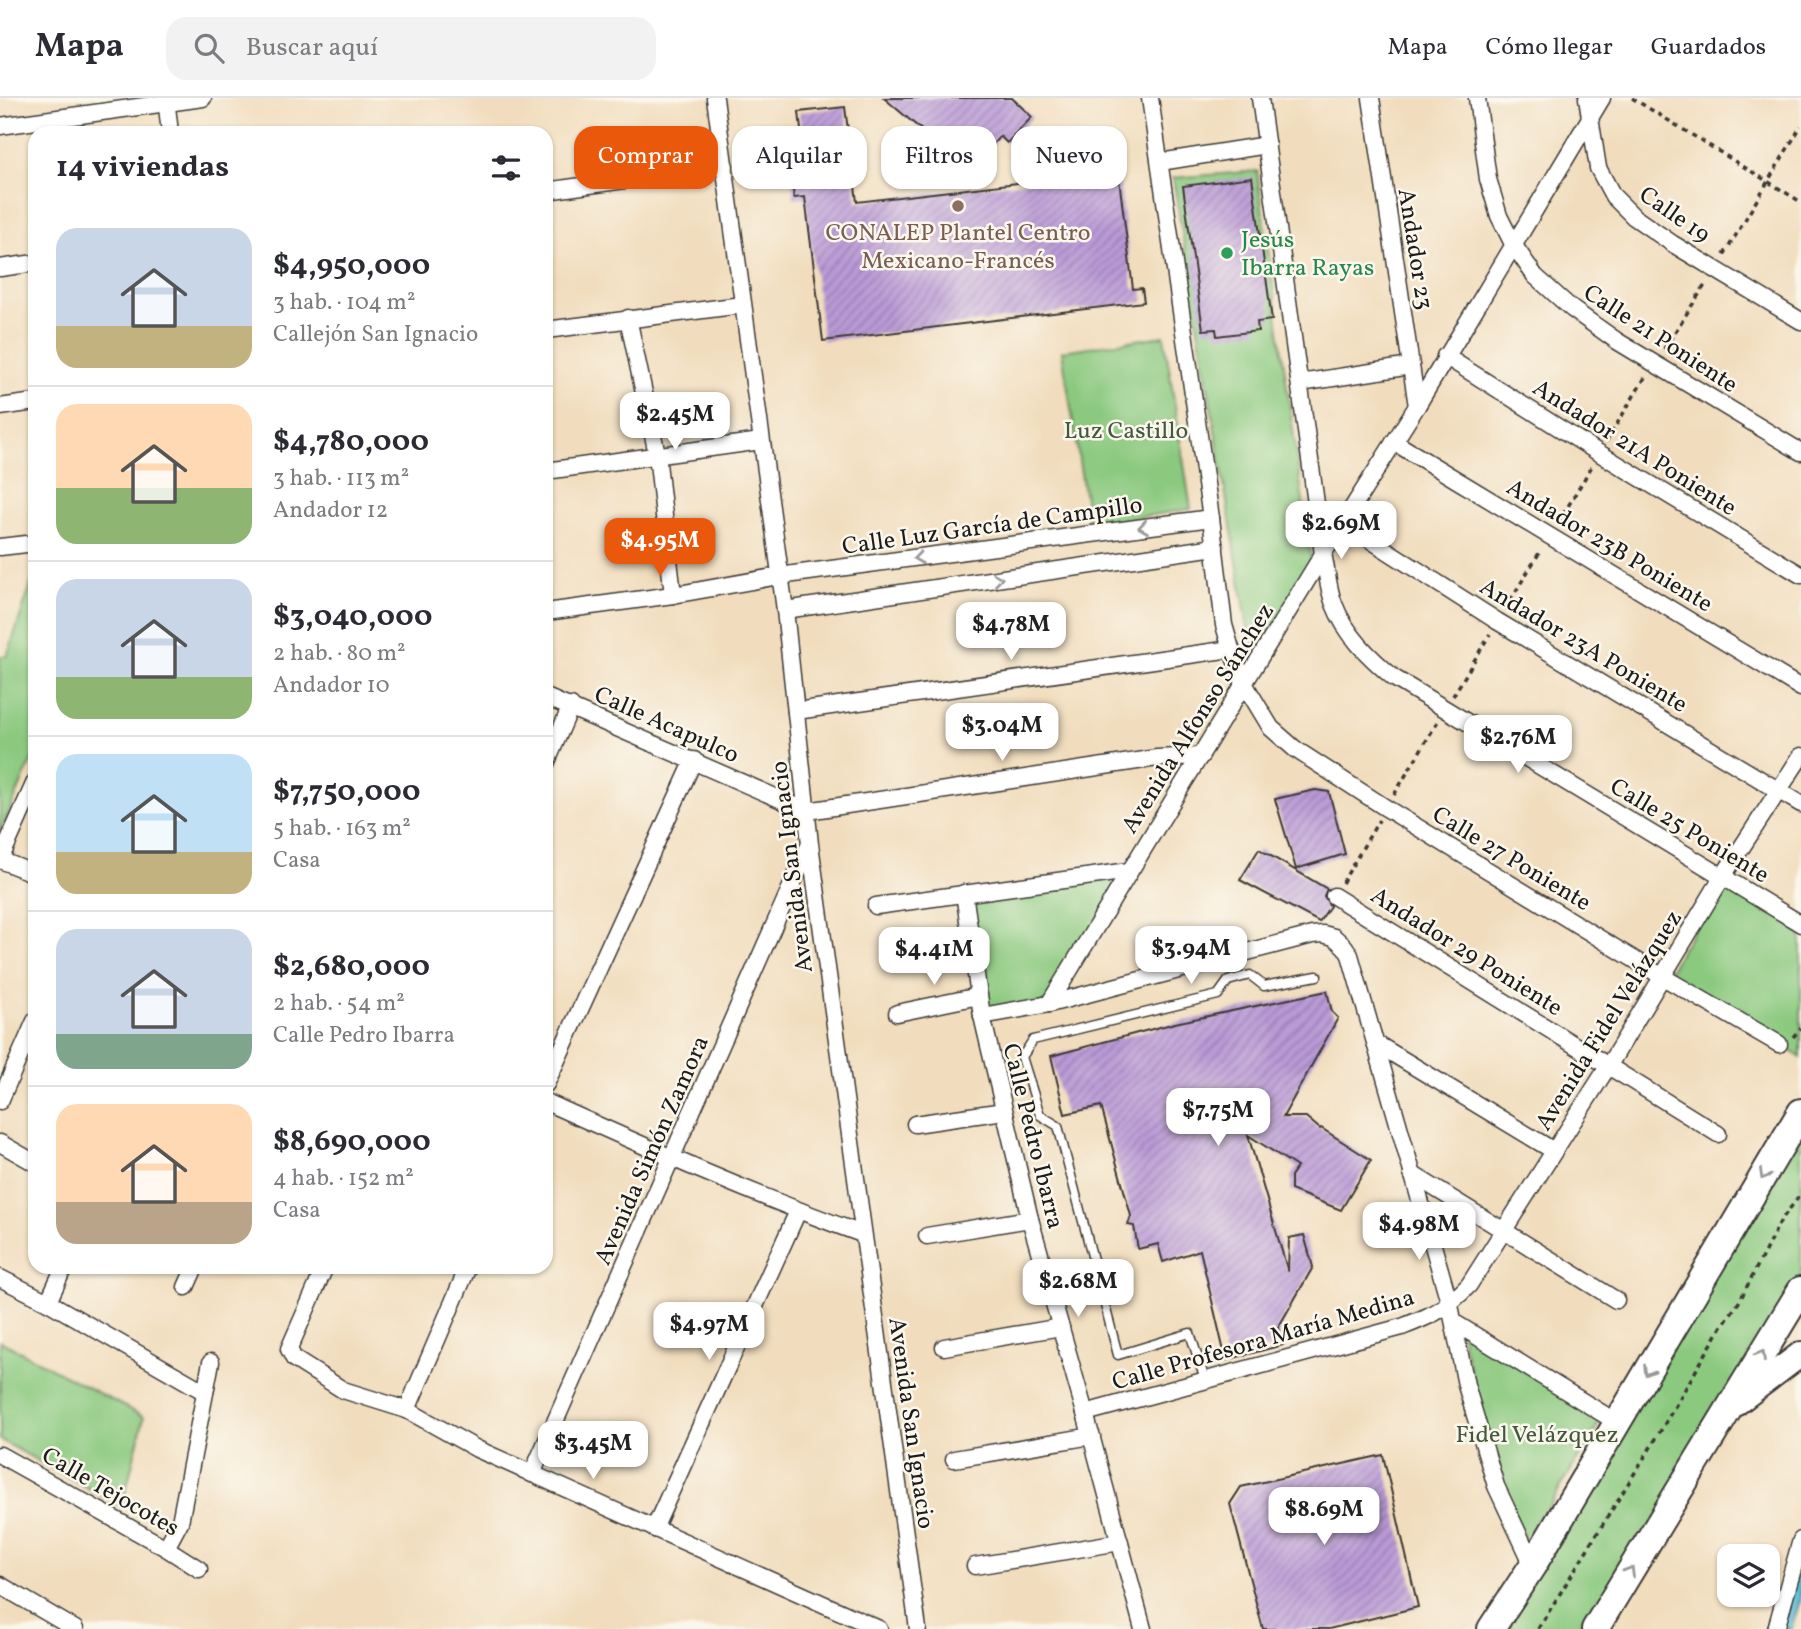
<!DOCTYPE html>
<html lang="es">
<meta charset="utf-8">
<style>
:root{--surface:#fff;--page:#f2f2f3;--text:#2b2b33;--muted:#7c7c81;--line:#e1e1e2;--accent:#ea580c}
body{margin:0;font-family:Vollkorn,serif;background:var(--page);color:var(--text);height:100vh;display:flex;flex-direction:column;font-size:26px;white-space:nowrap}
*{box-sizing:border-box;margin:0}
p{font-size:23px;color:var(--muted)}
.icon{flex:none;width:38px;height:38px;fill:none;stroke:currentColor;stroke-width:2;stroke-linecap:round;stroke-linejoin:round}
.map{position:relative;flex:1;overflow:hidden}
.sheet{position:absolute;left:28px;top:28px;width:525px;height:1148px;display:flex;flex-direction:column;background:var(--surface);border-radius:21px;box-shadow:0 2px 5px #0004}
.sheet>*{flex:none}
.hud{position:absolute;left:574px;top:28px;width:665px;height:63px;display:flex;gap:14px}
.fabs{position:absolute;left:1717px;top:1446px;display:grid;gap:14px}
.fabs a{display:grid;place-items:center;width:63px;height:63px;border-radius:14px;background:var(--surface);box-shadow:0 2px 5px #0004;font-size:35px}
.price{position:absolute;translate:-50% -60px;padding:0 16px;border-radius:14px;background:#fff;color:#222;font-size:23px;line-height:46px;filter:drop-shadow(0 2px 4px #0008)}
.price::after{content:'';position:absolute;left:50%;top:42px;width:21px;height:16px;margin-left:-10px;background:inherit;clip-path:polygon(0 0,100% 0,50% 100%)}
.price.on{background:var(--accent);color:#fff}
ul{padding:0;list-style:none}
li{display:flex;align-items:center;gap:21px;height:175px;padding:0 28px}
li+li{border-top:2px solid var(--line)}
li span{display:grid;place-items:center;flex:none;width:196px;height:140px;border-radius:21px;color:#555}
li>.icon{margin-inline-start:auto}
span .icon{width:84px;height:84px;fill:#fffc;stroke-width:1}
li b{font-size:30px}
h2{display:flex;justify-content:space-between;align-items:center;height:84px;padding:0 28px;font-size:30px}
.pill{padding:0 24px;border-radius:21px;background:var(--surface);box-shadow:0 2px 5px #0004;font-size:24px;line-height:63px}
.pill.on{background:var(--accent);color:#fff}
header{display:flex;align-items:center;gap:42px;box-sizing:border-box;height:98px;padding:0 35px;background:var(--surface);border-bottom:2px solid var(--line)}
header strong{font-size:33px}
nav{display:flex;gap:38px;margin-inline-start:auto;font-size:24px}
.search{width:490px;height:63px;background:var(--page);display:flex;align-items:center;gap:18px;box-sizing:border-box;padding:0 24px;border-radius:21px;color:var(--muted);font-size:26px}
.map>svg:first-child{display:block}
</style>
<header>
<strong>Mapa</strong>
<div class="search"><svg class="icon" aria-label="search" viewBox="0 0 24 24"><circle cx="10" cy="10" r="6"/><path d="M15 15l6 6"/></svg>Buscar aquí</div>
<nav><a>Mapa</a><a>Cómo llegar</a><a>Guardados</a></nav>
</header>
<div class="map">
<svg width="1801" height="1531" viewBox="0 0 1801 1531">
<defs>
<pattern id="building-hatch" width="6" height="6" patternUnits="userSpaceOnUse" patternTransform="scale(1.75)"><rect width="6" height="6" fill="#ba9ad7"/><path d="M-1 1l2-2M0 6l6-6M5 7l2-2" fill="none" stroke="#967dae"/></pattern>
</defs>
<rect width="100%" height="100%" fill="#fbf7ec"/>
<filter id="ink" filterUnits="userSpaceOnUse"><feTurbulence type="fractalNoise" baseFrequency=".0143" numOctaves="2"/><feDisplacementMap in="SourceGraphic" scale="14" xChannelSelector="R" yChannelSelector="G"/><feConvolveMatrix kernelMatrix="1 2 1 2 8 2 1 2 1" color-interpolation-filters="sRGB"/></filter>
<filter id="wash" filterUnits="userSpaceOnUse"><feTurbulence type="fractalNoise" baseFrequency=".00686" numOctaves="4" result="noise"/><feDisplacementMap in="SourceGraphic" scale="28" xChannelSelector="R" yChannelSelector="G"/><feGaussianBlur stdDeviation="1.57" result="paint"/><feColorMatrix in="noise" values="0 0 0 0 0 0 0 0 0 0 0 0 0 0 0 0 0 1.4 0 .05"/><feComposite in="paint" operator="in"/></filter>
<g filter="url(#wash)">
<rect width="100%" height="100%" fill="#f1ddbd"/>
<g fill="#8bc97f" stroke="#54724e" stroke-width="2">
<polygon points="1257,73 1312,469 1254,566 1173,80"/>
<polygon points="1164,238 1191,411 1089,427 1062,253"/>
<polygon points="35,475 35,655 0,734 0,558 7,558"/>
<polygon points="1129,773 1049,906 982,918 964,795"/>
<polygon points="1723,781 1801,828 1801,960 1779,943 1666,878"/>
<polygon points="1801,1024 1801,1181 1592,1531 1494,1531"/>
<polygon points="1460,1233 1603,1319 1527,1445 1500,1385"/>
<polygon points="0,1243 144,1319 122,1409 0,1342"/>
</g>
<polygon fill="#5ac0d7" stroke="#3b6e7a" stroke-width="2" points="1801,1460 1801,1499 1791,1531 1779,1531"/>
<g id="blocks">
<g fill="url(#building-hatch)">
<polygon points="884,0 1012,0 1032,19 1007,45 1000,38 970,73"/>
<polygon points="845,9 857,104 1118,73 1133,191 1142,190 1144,204 823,243 805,99 794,100 788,52 803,50 799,14"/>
<polygon points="1252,79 1272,222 1257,224 1258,233 1217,238 1216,231 1203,232 1183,88"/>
<polygon points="1315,692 1329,694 1345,756 1296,771 1275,701"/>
<polygon points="1259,751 1327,791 1324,798 1330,808 1319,824 1240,782"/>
<polygon points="1327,893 1332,914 1338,920 1283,1019 1306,1019 1320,1031 1321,1030 1371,1062 1341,1112 1291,1092 1291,1078 1297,1069 1248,1037 1288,1174 1289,1140 1304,1137 1313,1169 1278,1230 1283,1247 1226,1262 1200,1152 1163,1164 1158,1146 1138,1151 1134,1128 1128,1127 1131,1118 1101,1008 1065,1016 1051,958 1175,925"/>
<polygon points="1383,1357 1418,1509 1329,1531 1263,1531 1230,1406 1241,1389"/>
</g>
</g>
</g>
<g filter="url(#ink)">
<use href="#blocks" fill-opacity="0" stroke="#3c3934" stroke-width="2"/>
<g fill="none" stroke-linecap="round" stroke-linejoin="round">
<g stroke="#3c3934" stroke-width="11">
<polyline id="service" points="1205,1282 1190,1235 1118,1257 1058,1028 1040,1017 1022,959 1033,942 1218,897 1228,883 1250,877 1264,888 1317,878"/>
</g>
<g stroke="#3c3934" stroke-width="19">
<g id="minor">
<polyline points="166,0 170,35"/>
<polyline points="715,0 785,512 810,746 918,1531"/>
<polyline points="1150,0 1211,420 1224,527 1231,551 1245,587 1271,630 1295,651 1386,710 1663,879 1779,946"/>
<path d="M1260,0L1323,456C1327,472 1328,491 1334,506C1346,537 1369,559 1394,580L1801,826"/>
<polyline points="1371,0 1417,308"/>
<polyline points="1477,0 1488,81 1499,118 1513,146 1535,178 1572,211 1617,243 1801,354"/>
<polyline points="1587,0 1598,70 1613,98 1634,119 1673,146 1801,223"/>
<polyline points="0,28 203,0"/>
<polyline points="1160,64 1267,47"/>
<polyline points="546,93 725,68"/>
<polyline points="0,170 35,165"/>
<polyline points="628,220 657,356 673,497"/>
<polyline points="546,232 742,207"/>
<polyline points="1445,258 1599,355 1801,477"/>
<polyline points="1300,285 1411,268"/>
<polyline points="0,309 35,304"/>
<polyline points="1394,344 1801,590"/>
<polyline points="546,373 761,343"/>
<polyline points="1344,425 1497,523 1801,706"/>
<polyline points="0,449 35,445"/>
<polyline points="785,512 1215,449"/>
<polyline points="546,514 673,497 779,478 1211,420"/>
<polyline points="546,599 807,713"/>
<polyline points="796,613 1231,551"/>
<polyline points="546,666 571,608"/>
<polyline points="807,713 1157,660 1201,658"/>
<polyline points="0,762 35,684"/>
<polyline points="0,762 35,776"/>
<polyline points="964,795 982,918 1030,1121 1085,1315 1143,1531"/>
<polyline points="1334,798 1718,1036"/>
<polyline points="876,808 1129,773"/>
<polyline points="1049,906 1323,456 1417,308 1602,0"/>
<polyline points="897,915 979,898"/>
<polyline points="982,918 1049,906 1312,837 1323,836 1334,839 1345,849 1350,857 1450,1207 1466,1287 1496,1388 1533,1467"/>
<polyline points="1377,946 1554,1053"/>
<polyline points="546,986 694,662"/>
<polyline points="0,1003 35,923"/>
<path d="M546,1004C650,1051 754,1097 862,1136"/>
<polyline points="915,1026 1004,1013"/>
<polyline points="0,1045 35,1065"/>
<polyline points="1412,1076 1616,1202"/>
<polyline points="927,1138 1030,1121"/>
<polyline points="325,1169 289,1251 294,1261 343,1292 407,1312 477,1351 879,1531"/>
<polyline points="0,1180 48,1204 205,1294"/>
<polyline points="186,1189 195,1169"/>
<polyline points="48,1204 64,1169"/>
<polyline points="1455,1225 1618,1325"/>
<polyline points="944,1249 1061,1229"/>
<polyline points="407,1312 468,1169"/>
<path d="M1085,1315L1402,1229C1433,1217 1446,1211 1469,1187L1609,967L1723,778L1801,658"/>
<polyline points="0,1357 166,1450 199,1471"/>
<polyline points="954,1361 1092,1338"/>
<polyline points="532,1376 809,748"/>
<polyline points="654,1431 798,1113"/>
<polyline points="166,1450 180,1424 211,1264"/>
<polyline points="975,1468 1120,1444"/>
<polyline points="0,1487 75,1531"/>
<polyline points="1776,1531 1801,1442"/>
</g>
</g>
<g stroke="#3c3934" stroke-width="28">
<polyline id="primary" points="1731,1309 1801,1256"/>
</g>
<g stroke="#3c3934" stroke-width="30">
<g id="trunk">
<polyline points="1491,1531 1533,1467 1801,1014"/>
<polyline points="1595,1531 1801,1192"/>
</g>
</g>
<g stroke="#3c3934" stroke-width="3.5" stroke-dasharray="5 5" stroke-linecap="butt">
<polyline points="1632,0 1801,104"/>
<polyline points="1724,157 1801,28"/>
<polyline points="1664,251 1707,184"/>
<polyline points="1606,344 1646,278"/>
<polyline points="1558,425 1592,368"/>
<polyline points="1505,511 1541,452"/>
<polyline points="1453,598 1490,536"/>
<polyline points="1394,697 1438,623"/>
<polyline points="1342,785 1379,722"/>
<polyline points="1793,939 1801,930"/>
<polyline points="1538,1531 1657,1339 1722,1228 1739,1204 1781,1122 1801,1096"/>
</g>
<use href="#service" stroke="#fff" stroke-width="8"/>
<use href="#minor" stroke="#fff" stroke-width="16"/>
<use href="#primary" stroke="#fff" stroke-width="24"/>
<use href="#trunk" stroke="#fff" stroke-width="26"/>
</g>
<defs><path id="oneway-chevron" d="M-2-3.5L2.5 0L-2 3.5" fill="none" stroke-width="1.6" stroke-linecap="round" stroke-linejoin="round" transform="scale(1.75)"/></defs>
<g stroke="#999">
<use href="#oneway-chevron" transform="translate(1143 429) rotate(172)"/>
<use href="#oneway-chevron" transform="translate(918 460) rotate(172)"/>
<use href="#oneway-chevron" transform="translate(998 481) rotate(-8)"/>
<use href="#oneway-chevron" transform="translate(1764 1077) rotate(120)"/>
<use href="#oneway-chevron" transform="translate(1761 1257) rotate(-59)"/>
<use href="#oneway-chevron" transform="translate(1648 1273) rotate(121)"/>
<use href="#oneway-chevron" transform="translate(1630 1473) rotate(-59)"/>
</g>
</g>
<circle fill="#8d6e63" stroke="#fbf7ec" stroke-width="2.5" cx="958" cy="108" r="7"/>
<circle fill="#2e9e5b" stroke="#fbf7ec" stroke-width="2.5" cx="1227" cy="155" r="7"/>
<g text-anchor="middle" stroke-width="5" stroke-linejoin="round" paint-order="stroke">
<g font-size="24" fill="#1c1c1c" stroke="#fbf7ec">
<text transform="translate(1675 116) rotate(35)" y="8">Calle 19</text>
<text transform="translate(1416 151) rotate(81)" y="8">Andador 23</text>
<text transform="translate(1661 240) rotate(33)" y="8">Calle 21 Poniente</text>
<text transform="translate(1635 349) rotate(32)" y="8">Andador 21A Poniente</text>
<text transform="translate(992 427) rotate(-8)" y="8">Calle Luz García de Campillo</text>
<text transform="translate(1610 447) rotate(31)" y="8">Andador 23B Poniente</text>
<text transform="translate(1584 547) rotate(31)" y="8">Andador 23A Poniente</text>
<text transform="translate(1197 620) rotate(-58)" y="8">Avenida Alfonso Sánchez</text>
<text transform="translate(667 626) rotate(24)" y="8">Calle Acapulco</text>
<text transform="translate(1690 732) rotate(31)" y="8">Calle 25 Poniente</text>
<text transform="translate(1512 760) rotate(31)" y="8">Calle 27 Poniente</text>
<text transform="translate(791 769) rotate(-97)" y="8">Avenida San Ignacio</text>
<text transform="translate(1467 853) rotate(32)" y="8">Andador 29 Poniente</text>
<text transform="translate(1608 922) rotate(-58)" y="8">Avenida Fidel Velázquez</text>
<text transform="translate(1034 1038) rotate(76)" y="8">Calle Pedro Ibarra</text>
<text transform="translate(651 1052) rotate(-66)" y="8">Avenida Simón Zamora</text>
<text transform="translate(1263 1241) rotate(-16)" y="8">Calle Profesora María Medina</text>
<text transform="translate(912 1325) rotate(82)" y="8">Avenida San Ignacio</text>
<text transform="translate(111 1393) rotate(30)" y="8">Calle Tejocotes</text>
</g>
<g font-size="24" fill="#785e54" stroke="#fbf7ec">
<text x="958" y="142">CONALEP Plantel Centro<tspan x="958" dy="28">Mexicano-Francés</tspan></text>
</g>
<g font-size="24" fill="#27864d" stroke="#fbf7ec" text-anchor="start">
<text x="1241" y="149">Jesús<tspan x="1241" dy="28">Ibarra Rayas</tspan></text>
</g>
<g font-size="24" fill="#43593f" stroke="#fbf7ec">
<text x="1126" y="340">Luz Castillo</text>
<text x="1537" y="1344">Fidel Velázquez</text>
</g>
</g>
</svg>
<div class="fabs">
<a><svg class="icon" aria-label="layers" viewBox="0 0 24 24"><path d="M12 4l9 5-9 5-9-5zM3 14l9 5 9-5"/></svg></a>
</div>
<b class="price" style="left:675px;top:354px">$2.45M</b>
<b class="price" style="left:1341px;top:463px">$2.69M</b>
<b class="price on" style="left:660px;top:480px">$4.95M</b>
<b class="price" style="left:1011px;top:564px">$4.78M</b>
<b class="price" style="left:1002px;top:665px">$3.04M</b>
<b class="price" style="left:1518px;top:677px">$2.76M</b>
<b class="price" style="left:1191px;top:888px">$3.94M</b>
<b class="price" style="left:934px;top:889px">$4.41M</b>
<b class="price" style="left:1218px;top:1050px">$7.75M</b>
<b class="price" style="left:1419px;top:1164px">$4.98M</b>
<b class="price" style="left:1078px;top:1221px">$2.68M</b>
<b class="price" style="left:709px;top:1264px">$4.97M</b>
<b class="price" style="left:593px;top:1383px">$3.45M</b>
<b class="price" style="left:1324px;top:1449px">$8.69M</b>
<div class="hud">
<a class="pill on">Comprar</a>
<a class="pill">Alquilar</a>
<a class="pill">Filtros</a>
<a class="pill">Nuevo</a>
</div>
<section class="sheet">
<h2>14 viviendas<svg class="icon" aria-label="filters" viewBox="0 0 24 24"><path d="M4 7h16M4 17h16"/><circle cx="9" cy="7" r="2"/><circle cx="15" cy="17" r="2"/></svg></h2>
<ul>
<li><span style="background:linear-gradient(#c9d6e8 70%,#c2b280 0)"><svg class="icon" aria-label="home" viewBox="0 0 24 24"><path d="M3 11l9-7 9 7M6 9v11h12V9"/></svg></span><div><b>$4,950,000</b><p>3 hab. · 104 m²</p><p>Callejón San Ignacio</p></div></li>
<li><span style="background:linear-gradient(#ffd9b3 60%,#8fb573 0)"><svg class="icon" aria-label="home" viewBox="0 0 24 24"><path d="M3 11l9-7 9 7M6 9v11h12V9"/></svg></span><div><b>$4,780,000</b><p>3 hab. · 113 m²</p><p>Andador 12</p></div></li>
<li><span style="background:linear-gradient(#c9d6e8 70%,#8fb573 0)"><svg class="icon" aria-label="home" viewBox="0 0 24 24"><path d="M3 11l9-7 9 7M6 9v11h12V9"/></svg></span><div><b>$3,040,000</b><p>2 hab. · 80 m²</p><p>Andador 10</p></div></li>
<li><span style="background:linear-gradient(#bfe0f5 70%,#c2b280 0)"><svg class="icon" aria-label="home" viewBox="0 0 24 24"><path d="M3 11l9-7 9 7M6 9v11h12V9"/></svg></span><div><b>$7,750,000</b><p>5 hab. · 163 m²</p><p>Casa</p></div></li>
<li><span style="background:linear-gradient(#c9d6e8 75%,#7fa58c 0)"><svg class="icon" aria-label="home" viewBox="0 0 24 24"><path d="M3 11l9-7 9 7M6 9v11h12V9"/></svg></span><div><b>$2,680,000</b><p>2 hab. · 54 m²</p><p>Calle Pedro Ibarra</p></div></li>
<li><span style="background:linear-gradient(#ffd9b3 70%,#b9a48a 0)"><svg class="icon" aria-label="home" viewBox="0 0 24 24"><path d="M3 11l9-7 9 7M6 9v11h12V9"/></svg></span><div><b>$8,690,000</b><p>4 hab. · 152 m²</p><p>Casa</p></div></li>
</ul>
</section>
</div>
